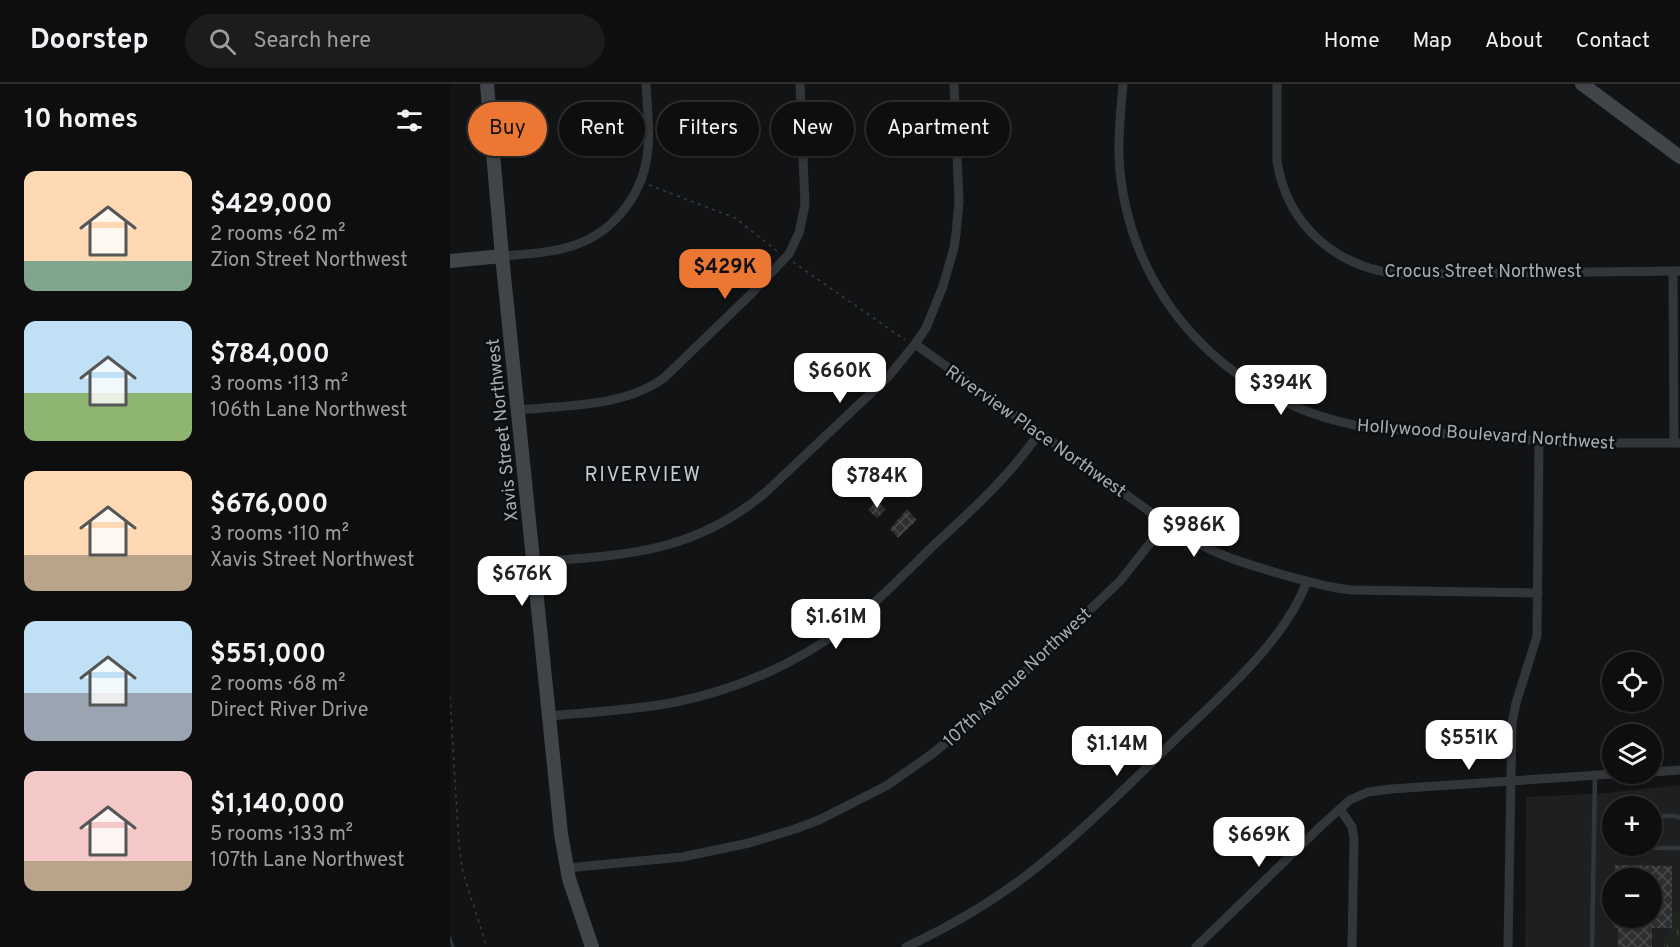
<!DOCTYPE html>
<meta charset="utf-8">
<style>
:root{--surface:#0e0e0f;--page:#1c1c1d;--text:#f1f3f6;--muted:#9b9c9e;--line:#2e2e2f;--accent:#eb7733}
body{margin:0;font-family:Overpass,sans-serif;background:var(--page);color:var(--text);height:100vh;display:flex;flex-direction:column;font-size:22px;white-space:nowrap}
*{box-sizing:border-box;margin:0}
p{font-size:20px;color:var(--muted)}
.icon{flex:none;width:33px;height:33px;fill:none;stroke:currentColor;stroke-width:2;stroke-linecap:round;stroke-linejoin:round}
.map{position:relative;flex:1;overflow:hidden}
.panel{display:flex;flex-direction:column;background:var(--surface);width:450px}
.panel>*{flex:none}
.top-card{position:absolute;left:18px;top:18px;width:570px;height:54px;display:flex;gap:12px}
.controls{position:absolute;left:1152px;top:568px;display:grid;gap:12px}
.controls a{display:grid;place-items:center;width:60px;height:60px;border-radius:50%;background:var(--surface);box-shadow:0 2px 4px #0004,0 0 0 2px var(--line);font-size:30px}
.price{position:absolute;translate:-50% -51px;padding:0 14px;border-radius:12px;background:#fff;color:#222;font-size:20px;line-height:39px;filter:drop-shadow(0 2px 3px #0008)}
.price::after{content:'';position:absolute;left:50%;top:36px;width:18px;height:14px;margin-left:-9px;background:inherit;clip-path:polygon(0 0,100% 0,50% 100%)}
.price.active{background:var(--accent);color:#111}
ul{padding:0;list-style:none}
li{display:flex;align-items:center;gap:18px;height:150px;padding:0 24px}
li span{display:grid;place-items:center;flex:none;width:168px;height:120px;border-radius:12px;color:#555}
li>.icon{margin-inline-start:auto}
span .icon{width:72px;height:72px;fill:#fffc;stroke-width:1}
li b{font-size:26px}
h2{display:flex;justify-content:space-between;align-items:center;height:72px;padding:0 24px;font-size:26px}
.pill{padding:0 21px;border-radius:27px;background:var(--surface);box-shadow:0 2px 4px #0004,0 0 0 2px var(--line);font-size:21px;line-height:54px}
.pill.active{background:var(--accent);color:#111}
header{display:flex;align-items:center;gap:36px;box-sizing:border-box;height:84px;padding:0 30px;background:var(--surface);border-bottom:2px solid var(--line)}
header strong{font-size:28px}
nav{display:flex;gap:33px;margin-inline-start:auto;font-size:21px}
.search{width:420px;height:54px;background:var(--page);display:flex;align-items:center;gap:15px;box-sizing:border-box;padding:0 21px;border-radius:33px;color:var(--muted);font-size:22px}
main{display:flex;flex:1;min-height:0}
.map>svg:first-child{display:block}
</style>
<header>
<strong>Doorstep</strong>
<div class="search"><svg class="icon" aria-label="search" viewBox="0 0 24 24"><circle cx="10" cy="10" r="6"/><path d="M15 15l6 6"/></svg>Search here</div>
<nav><a>Home</a><a>Map</a><a>About</a><a>Contact</a></nav>
</header>
<main>
<section class="panel">
<h2>10 homes<svg class="icon" aria-label="filters" viewBox="0 0 24 24"><path d="M4 7h16M4 17h16"/><circle cx="9" cy="7" r="2"/><circle cx="15" cy="17" r="2"/></svg></h2>
<ul>
<li><span style="background:linear-gradient(#ffd9b3 75%,#7fa58c 0)"><svg class="icon" aria-label="home" viewBox="0 0 24 24"><path d="M3 11l9-7 9 7M6 9v11h12V9"/></svg></span><div><b>$429,000</b><p>2 rooms · 62 m²</p><p>Zion Street Northwest</p></div></li>
<li><span style="background:linear-gradient(#bfe0f5 60%,#8fb573 0)"><svg class="icon" aria-label="home" viewBox="0 0 24 24"><path d="M3 11l9-7 9 7M6 9v11h12V9"/></svg></span><div><b>$784,000</b><p>3 rooms · 113 m²</p><p>106th Lane Northwest</p></div></li>
<li><span style="background:linear-gradient(#ffd9b3 70%,#b9a48a 0)"><svg class="icon" aria-label="home" viewBox="0 0 24 24"><path d="M3 11l9-7 9 7M6 9v11h12V9"/></svg></span><div><b>$676,000</b><p>3 rooms · 110 m²</p><p>Xavis Street Northwest</p></div></li>
<li><span style="background:linear-gradient(#bfe0f5 60%,#9aa5b1 0)"><svg class="icon" aria-label="home" viewBox="0 0 24 24"><path d="M3 11l9-7 9 7M6 9v11h12V9"/></svg></span><div><b>$551,000</b><p>2 rooms · 68 m²</p><p>Direct River Drive</p></div></li>
<li><span style="background:linear-gradient(#f6c9c9 75%,#b9a48a 0)"><svg class="icon" aria-label="home" viewBox="0 0 24 24"><path d="M3 11l9-7 9 7M6 9v11h12V9"/></svg></span><div><b>$1,140,000</b><p>5 rooms · 133 m²</p><p>107th Lane Northwest</p></div></li>
</ul>
</section>
<div class="map">
<svg width="1230" height="863" viewBox="0 0 1230 863">
<defs>
<pattern id="grass-tufts" width="24" height="20" patternUnits="userSpaceOnUse" patternTransform="scale(1.5)"><rect width="24" height="20" fill="#1f261f"/><path d="M3 7l-1-3M5 7V3M7 7l1-3M15 17l-1-3M17 17v-4M19 17l1-3" fill="none" stroke="#3d433d"/></pattern>
<pattern id="building-cross-hatch" width="8" height="8" patternUnits="userSpaceOnUse" patternTransform="scale(1.5)"><rect width="8" height="8" fill="#2d2e30"/><path d="M0 0l8 8M0 8l8-8" fill="none" stroke="#484a4c"/></pattern>
</defs>
<rect width="100%" height="100%" fill="#121314"/>
<path fill="#1e1f21" fill-rule="evenodd" d="M1230,701V863H1075L1076,713L1157,709ZM1162,723H1202V762H1162ZM1162,795H1202V834H1162Z"/>
<polygon fill="url(#grass-tufts)" points="1222,828 1230,828 1230,863 1214,863 1214,857 1222,844"/>
<g fill="none" stroke-linecap="round" stroke-linejoin="round">
<polyline stroke="#2c3a3c" stroke-width="3" points="0,854 3,863"/>
</g>
<g fill="url(#building-cross-hatch)">
<polygon points="427,416 436,426 427,434 418,426"/>
<polygon points="457,425 467,436 448,454 440,445"/>
<polygon points="1165,781 1222,782 1222,844 1202,844 1202,863 1168,863 1168,844 1164,844 1164,834 1202,834 1202,795 1164,795"/>
</g>
<g fill="none" stroke-linecap="round" stroke-linejoin="round">
<g stroke="#393d40" stroke-width="1.5" stroke-dasharray="3 4.5" stroke-linecap="butt">
<polyline points="199,101 285,134 327,167"/>
<polyline points="343,178 455,256"/>
<polyline points="0,613 9,762 13,789 37,863"/>
</g>
<g stroke="#333639" stroke-width="4.5">
<polyline points="1202,732 1225,732 1230,734"/>
<polyline points="1162,735 1160,737 1161,756 1162,759"/>
<polyline points="1166,762 1170,764 1230,764"/>
<polyline points="1142,863 1145,692"/>
</g>
<g stroke="#333639" stroke-width="9">
<path d="M673,0C671,24 668,49 669,73C676,215 783,323 921,344L1117,359H1230"/>
<path d="M827,0V77C837,141 885,182 947,190L1230,187"/>
<path d="M52,172C76,170 102,169 125,161C166,147 195,107 198,64C200,43 197,21 196,0"/>
<polyline points="1223,187 1224,359"/>
<path d="M465,260L727,447C764,471 793,479 834,491C857,497 879,504 902,506L1088,509"/>
<path d="M68,326C116,321 176,323 215,293L301,210L339,170L349,149L355,121L350,0"/>
<path d="M83,478C174,471 243,470 316,408L438,293L465,260L476,244L493,202L504,164L506,150L509,118L504,0"/>
<path d="M99,632C141,628 185,626 226,618C285,606 344,581 392,545C425,521 454,490 483,462C521,427 560,392 589,349"/>
<polyline points="1202,688 1230,686"/>
<polyline points="890,725 902,743 904,755 902,863"/>
<polyline points="117,784 232,773 299,759 345,745 369,736 436,702 482,670 529,632 670,497 716,439"/>
<path d="M456,863C497,844 537,821 573,794C630,751 680,699 731,650C775,608 836,555 857,497"/>
<polyline points="746,863 873,740 900,716 918,708 941,705 1164,690"/>
<polyline points="1058,863 1062,639 1066,619 1087,552 1089,357"/>
</g>
<g stroke="#414549" stroke-width="14">
<polyline points="37,0 52,172 111,750 119,795 142,863"/>
<polyline points="1132,0 1230,73"/>
<polyline points="0,177 52,172"/>
</g>
</g>
<g text-anchor="middle" stroke-width="5" stroke-linejoin="round" paint-order="stroke">
<g font-size="18" fill="#a4aeb4" stroke="#0d0e0f">
<text x="1033" y="193">Crocus Street Northwest</text>
<text transform="translate(52 346) rotate(-96)" y="6">Xavis Street Northwest</text>
<text transform="translate(586 347) rotate(35)" y="6">Riverview Place Northwest</text>
<text transform="translate(1036 350) rotate(4)" y="6">Hollywood Boulevard Northwest</text>
<text transform="translate(567 593) rotate(-43)" y="6">107th Avenue Northwest</text>
</g>
<g font-size="20" letter-spacing="1.5" fill="#c5cbd0" stroke="#0d0e0f">
<text x="193" y="397">RIVERVIEW</text>
</g>
</g>
</svg>
<div class="controls">
<a><svg class="icon" aria-label="locate" viewBox="0 0 24 24"><circle cx="12" cy="12" r="6"/><path d="M12 2v4M12 18v4M2 12h4M18 12h4"/></svg></a>
<a><svg class="icon" aria-label="layers" viewBox="0 0 24 24"><path d="M12 4l9 5-9 5-9-5zM3 14l9 5 9-5"/></svg></a>
<a>+</a>
<a>−</a>
</div>
<b class="price active" style="left:275px;top:216px">$429K</b>
<b class="price" style="left:390px;top:320px">$660K</b>
<b class="price" style="left:831px;top:332px">$394K</b>
<b class="price" style="left:427px;top:425px">$784K</b>
<b class="price" style="left:744px;top:474px">$986K</b>
<b class="price" style="left:72px;top:523px">$676K</b>
<b class="price" style="left:386px;top:566px">$1.61M</b>
<b class="price" style="left:1019px;top:687px">$551K</b>
<b class="price" style="left:667px;top:693px">$1.14M</b>
<b class="price" style="left:809px;top:784px">$669K</b>
<div class="top-card">
<a class="pill active">Buy</a>
<a class="pill">Rent</a>
<a class="pill">Filters</a>
<a class="pill">New</a>
<a class="pill">Apartment</a>
</div>
</div>
</main>
